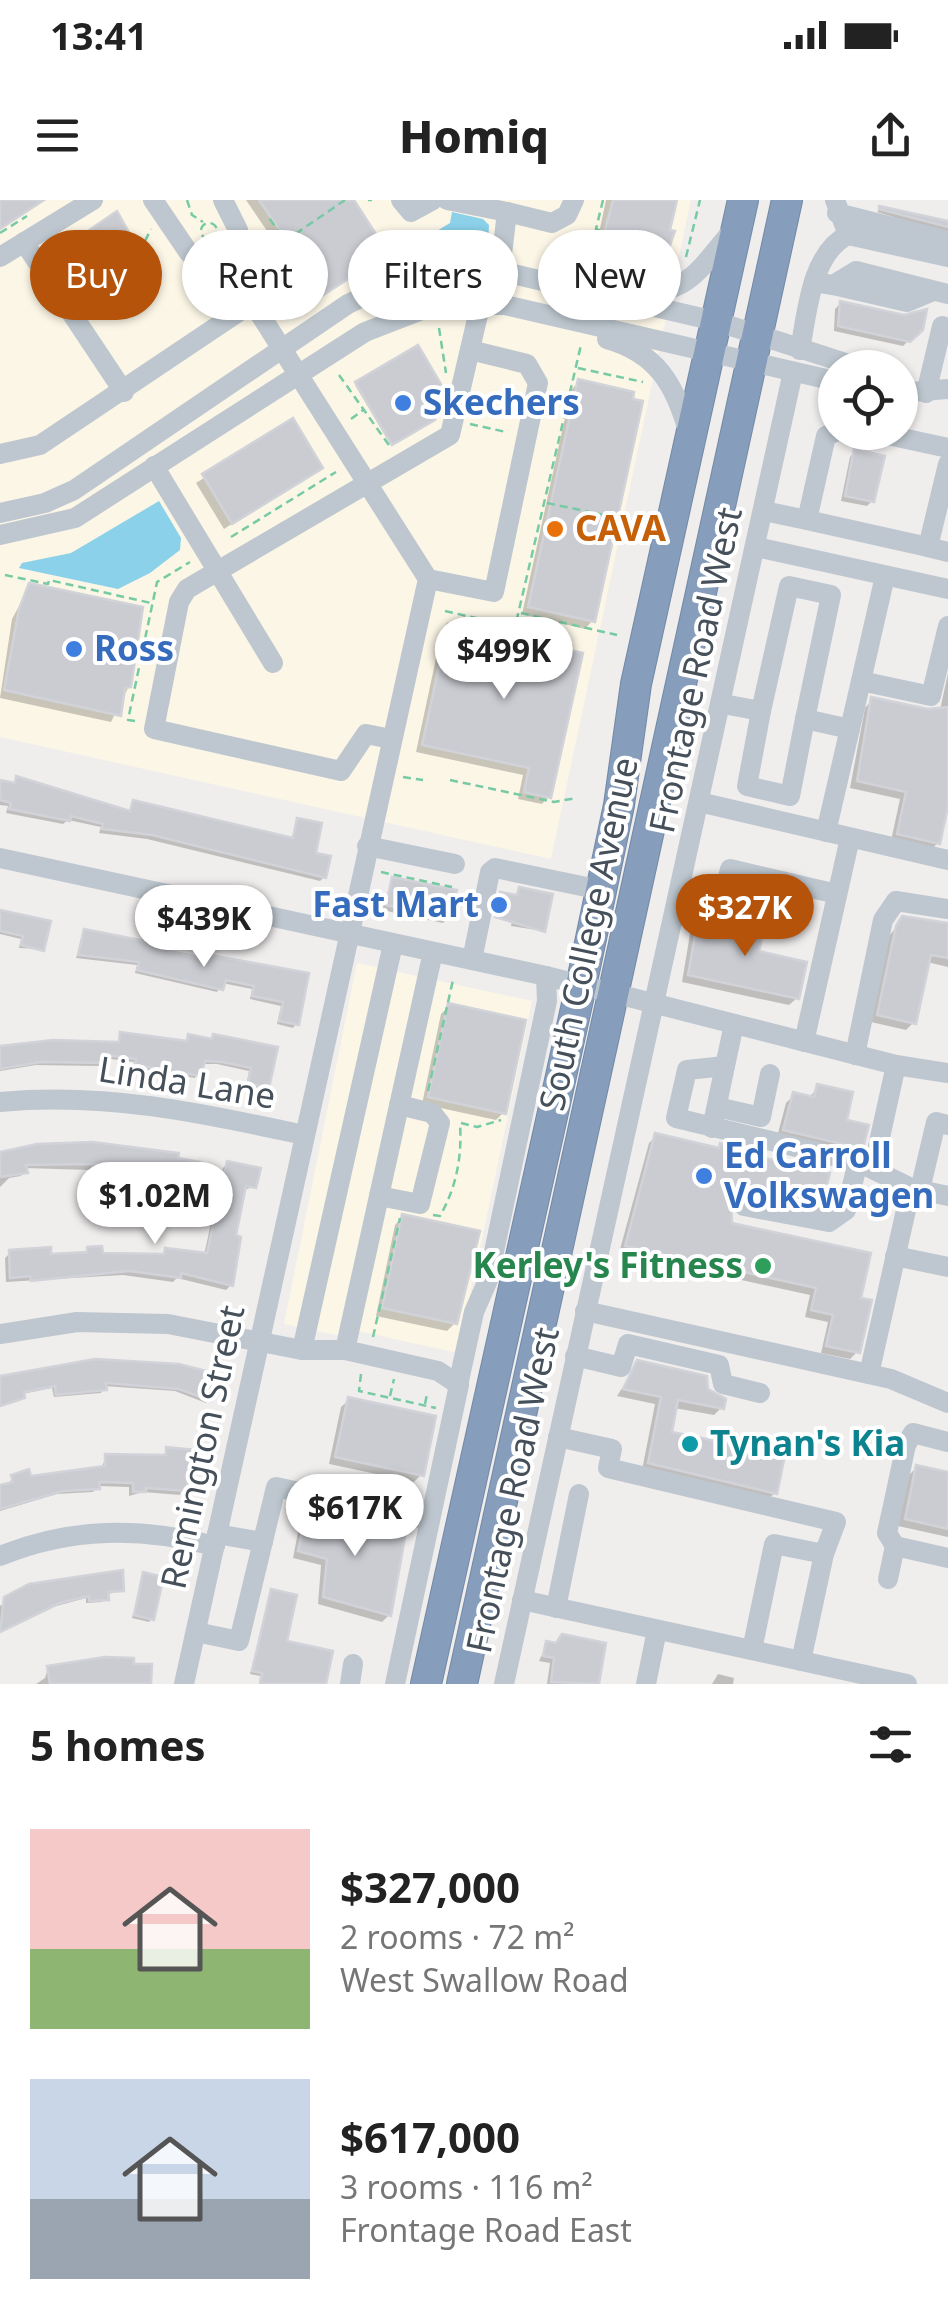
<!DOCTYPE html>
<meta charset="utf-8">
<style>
:root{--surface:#fff;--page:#f2f2f2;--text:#222;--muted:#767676;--accent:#b45309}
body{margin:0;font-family:"Noto Sans",sans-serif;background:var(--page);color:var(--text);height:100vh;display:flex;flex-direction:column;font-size:38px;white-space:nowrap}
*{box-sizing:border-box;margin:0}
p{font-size:32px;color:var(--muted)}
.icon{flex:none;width:55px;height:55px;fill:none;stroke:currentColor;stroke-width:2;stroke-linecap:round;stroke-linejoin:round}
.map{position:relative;height:1484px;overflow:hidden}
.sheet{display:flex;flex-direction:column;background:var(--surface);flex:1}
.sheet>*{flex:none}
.top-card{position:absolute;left:30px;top:30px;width:890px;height:90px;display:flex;gap:20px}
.fabs{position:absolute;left:818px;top:150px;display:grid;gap:20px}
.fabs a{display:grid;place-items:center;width:100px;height:100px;border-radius:50%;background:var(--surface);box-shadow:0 2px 8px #0004;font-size:50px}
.price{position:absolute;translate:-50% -85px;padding:0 22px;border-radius:35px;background:#fff;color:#222;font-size:32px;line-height:65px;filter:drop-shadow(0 2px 5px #0008)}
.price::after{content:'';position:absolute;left:50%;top:60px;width:30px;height:22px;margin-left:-15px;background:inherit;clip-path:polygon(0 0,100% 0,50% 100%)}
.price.active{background:var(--accent);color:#fff}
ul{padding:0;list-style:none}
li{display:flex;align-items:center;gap:30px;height:250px;padding:0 30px}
li span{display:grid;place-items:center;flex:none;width:280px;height:200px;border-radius:0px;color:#555}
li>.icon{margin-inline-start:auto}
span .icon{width:120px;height:120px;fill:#fffc;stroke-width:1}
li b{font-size:42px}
h2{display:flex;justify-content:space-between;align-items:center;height:120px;padding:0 30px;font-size:42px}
.tag{padding:0 35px;border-radius:45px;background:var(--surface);box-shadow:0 2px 8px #0004;font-size:35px;line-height:90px}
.tag.active{background:var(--accent);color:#fff}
.status{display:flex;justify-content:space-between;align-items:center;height:70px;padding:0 50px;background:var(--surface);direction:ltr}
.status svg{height:28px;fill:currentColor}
header{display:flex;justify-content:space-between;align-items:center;height:130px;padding:0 30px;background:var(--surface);font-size:45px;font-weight:800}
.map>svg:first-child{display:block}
</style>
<div class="status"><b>13:41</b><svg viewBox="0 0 49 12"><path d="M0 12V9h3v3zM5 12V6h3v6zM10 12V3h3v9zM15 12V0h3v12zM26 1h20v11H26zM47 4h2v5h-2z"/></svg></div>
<header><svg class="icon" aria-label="menu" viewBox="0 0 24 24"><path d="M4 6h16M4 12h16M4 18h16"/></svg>Homiq<svg class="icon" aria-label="share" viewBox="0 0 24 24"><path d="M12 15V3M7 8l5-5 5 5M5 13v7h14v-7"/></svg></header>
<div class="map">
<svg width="948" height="1484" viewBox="0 0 948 1484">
<rect width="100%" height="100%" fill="#f0eded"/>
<g fill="#fbf6e6">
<polygon points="0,0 691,0 551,659 0,537"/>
<polygon points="357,763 532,801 458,1153 358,1131 356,1139 284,1124"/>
</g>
<g fill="#8bd1e9">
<polygon points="452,12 483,19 489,25 488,45 454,45 409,54 407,49 450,23"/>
<polygon points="159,301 181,338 180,350 150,373 118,389 19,368 22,363 71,353"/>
</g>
<g fill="#0003">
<polygon points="246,0 335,0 385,53 292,116 261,69 282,53"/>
<polygon points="606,0 675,0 663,58 655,66 595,52"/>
<polygon points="880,9 948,23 948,34 877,12"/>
<polygon points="65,50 138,75 91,107 57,57"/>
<polygon points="840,104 920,129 903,146 834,131 835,109"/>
<polygon points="417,149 431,220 390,244 355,185"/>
<polygon points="579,182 592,421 585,429 522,414 571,190"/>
<polygon points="292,222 320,267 224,329 196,283"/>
<polygon points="855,252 872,301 867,306 841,301 850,257"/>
<polygon points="30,386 129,486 111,522 0,498 12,419"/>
<polygon points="448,427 549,596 542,604 518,599 523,575 416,552 441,435"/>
<polygon points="948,473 948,612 944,611 938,643 930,650 891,641 900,599 850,588 865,508 872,500 928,512 940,510"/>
<polygon points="17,579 128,613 134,602 291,639 298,621 324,677 320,681 147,639 99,633 101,627 68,620 63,624 6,613 8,606 0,605 0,582 11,585"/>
<polygon points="393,680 448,717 443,723 382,710"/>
<polygon points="499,696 543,731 511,726 512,721 495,718"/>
<polygon points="746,711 756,753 797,798 789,805 682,782 690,734 697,726 737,735 739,718"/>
<polygon points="0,712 42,749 19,748 21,739 0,734"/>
<polygon points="903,719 948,726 948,767 927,762 914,822 906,830 871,822 889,736"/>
<polygon points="85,732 196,759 199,756 306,775 296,824 293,828 277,824 281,806 250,799 252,789 222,783 217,792 135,773 137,765 76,758"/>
<polygon points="449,806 504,912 496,920 422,904 441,814"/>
<polygon points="121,835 185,843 189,836 210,841 214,836 275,849 267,887 263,890 246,886 249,871 217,864 201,864 195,878 133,868 134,862 103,858 99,866 36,865 0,871 0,849 116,845"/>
<polygon points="818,887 861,948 853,956 777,937 786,903 794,895 809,898"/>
<polygon points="656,936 717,950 721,946 824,987 832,1000 816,1013 731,999 730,1025 858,1100 857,1152 850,1159 821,1153 828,1122 805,1117 810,1095 619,1053 649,943"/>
<polygon points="148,949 197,964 194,980 190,984 172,981 167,986 152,983 154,972 24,968 21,976 9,978 0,987 0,951 4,955"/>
<polygon points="228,963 254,987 243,990 233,1037 231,1085 226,1090 177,1078 173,1082 123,1075 6,1082 5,1058 10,1053 49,1057 82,1055 88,1049 100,1056 161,1055 166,1050 204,1055 223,968"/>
<polygon points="402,1017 455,1123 447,1131 376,1116 395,1025"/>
<polygon points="109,1161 209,1200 206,1203 175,1191 104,1186 101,1193 54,1197 52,1188 22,1194 19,1201 0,1207 0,1180 21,1172"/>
<polygon points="638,1163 705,1190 722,1207 714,1215 674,1208 669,1234 775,1293 767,1300 642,1270 655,1204 617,1196"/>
<polygon points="349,1200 421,1275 414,1282 329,1264 341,1207"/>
<polygon points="167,1249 193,1272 186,1276 180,1295 143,1292 129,1296 129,1287 97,1286 93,1292 57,1294 0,1311 0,1290 9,1286 12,1277 29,1279 101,1269 106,1257 162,1258"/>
<polygon points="917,1267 948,1274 948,1337 898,1326 909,1275"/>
<polygon points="308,1310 389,1415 382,1422 318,1404 321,1365 293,1358 301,1317"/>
<polygon points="144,1375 152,1418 149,1422 132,1418"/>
<polygon points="31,1386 121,1390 106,1395 102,1402 86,1403 86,1398 38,1411 0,1431 0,1406"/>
<polygon points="271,1392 284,1443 323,1484 259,1484 260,1476 250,1474"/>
<polygon points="547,1444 603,1445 594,1484 547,1484 550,1463 539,1461"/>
<polygon points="131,1466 149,1484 36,1484 45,1478 48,1468"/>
<polygon points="718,1474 734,1478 733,1484 712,1484"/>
</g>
<g fill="#caccd2" stroke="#d1d3d9" stroke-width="2.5">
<polygon points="0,0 44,0 0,29"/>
<polygon points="259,0 354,0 388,53 300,110 267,60 290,45"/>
<polygon points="613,0 677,0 670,30 675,31 665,59 601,45"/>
<polygon points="879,6 948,21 948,27 879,9"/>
<polygon points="117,11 149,68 100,101 63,48"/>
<polygon points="840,101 904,115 927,109 923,130 910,142 838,126"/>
<polygon points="418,145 442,186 435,220 392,245 355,182"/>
<polygon points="578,179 634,192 633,199 643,201 595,422 528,407"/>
<polygon points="293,218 323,268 232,324 202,274"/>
<polygon points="854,249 885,256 874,302 845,296"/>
<polygon points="29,383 143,407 131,487 125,488 121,516 4,490 19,409"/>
<polygon points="448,424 583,453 551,598 524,592 529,568 422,545"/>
<polygon points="871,497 928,509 948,507 948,606 940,644 897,634 906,592 857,581"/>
<polygon points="16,576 130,611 133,600 293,638 297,618 322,623 316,653 331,656 326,678 152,635 102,629 103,624 71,616 70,621 9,609 11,603 0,600 0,580 15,583"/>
<polygon points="392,677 457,690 451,718 386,705"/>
<polygon points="519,687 553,694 545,732 495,717 500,692 517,695"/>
<polygon points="745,708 767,713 759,751 807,762 799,799 688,775 697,724 738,732 747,720"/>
<polygon points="0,710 51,721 44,751 21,745 23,736 0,731"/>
<polygon points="902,716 948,723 948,758 931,755 916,824 877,815 896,726"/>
<polygon points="84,729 170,746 169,751 198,757 199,753 309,773 299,825 279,821 283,802 252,796 254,786 226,780 223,790 137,770 139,762 78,755"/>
<polygon points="448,803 526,820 506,914 428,897"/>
<polygon points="120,832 187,841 188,834 212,839 213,834 278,847 269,888 248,883 251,868 222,862 205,861 201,876 135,865 136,859 105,855 105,863 41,862 0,869 0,846 53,840 119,842"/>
<polygon points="817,884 853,892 847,920 869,925 863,949 783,930 793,892 814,897"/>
<polygon points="655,933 719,948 720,943 736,947 735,951 830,973 827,985 837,988 834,1002 826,1007 740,993 731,1003 732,1023 871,1053 861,1098 872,1100 860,1153 826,1146 833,1115 811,1110 816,1088 625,1046"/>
<polygon points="92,942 179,953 178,958 200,962 197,981 175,977 174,983 155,979 156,969 93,964 26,965 28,973 0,977 0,952 37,944"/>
<polygon points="227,961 261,968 256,988 246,986 236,1035 241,1037 233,1086 181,1073 181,1078 129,1071 31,1081 30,1076 10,1078 9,1050 51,1047 51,1054 87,1052 87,1047 102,1046 103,1053 164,1054 165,1048 207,1053"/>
<polygon points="402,1014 480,1031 457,1124 382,1108"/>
<polygon points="95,1159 179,1164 222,1175 211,1201 179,1189 106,1183 107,1190 56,1195 55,1186 24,1192 25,1198 0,1206 0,1176"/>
<polygon points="637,1160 707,1176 708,1189 726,1199 724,1209 678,1200 672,1232 785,1255 777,1294 648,1263 661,1197 623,1189"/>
<polygon points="348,1197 436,1216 424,1276 335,1257"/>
<polygon points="166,1247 197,1250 195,1273 188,1272 187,1291 146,1288 146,1292 133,1292 133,1283 99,1282 100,1289 63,1291 0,1309 0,1285 13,1282 11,1275 29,1269 31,1276 105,1266 105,1254 166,1255"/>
<polygon points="916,1265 948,1272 948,1329 905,1319"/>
<polygon points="307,1308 400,1328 405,1337 391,1416 323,1397 327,1359 298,1351"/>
<polygon points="123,1370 124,1391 108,1392 109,1400 89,1401 89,1396 60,1403 0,1432 4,1397 29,1384"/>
<polygon points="143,1372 159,1376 158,1383 162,1384 154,1420 134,1415"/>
<polygon points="271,1389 297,1395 287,1441 333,1451 326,1484 260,1484 262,1473 252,1471"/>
<polygon points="562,1434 606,1443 599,1484 551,1482 554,1458 543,1456 546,1441 556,1443"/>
<polygon points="105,1457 134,1458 134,1464 152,1464 151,1484 50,1484 47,1466"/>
</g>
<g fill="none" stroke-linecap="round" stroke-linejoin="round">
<g stroke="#7289a7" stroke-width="32">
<g id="highway">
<polyline points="426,1484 581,786 619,605 636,484 743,0"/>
<polyline points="462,1484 787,0"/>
</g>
</g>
<g stroke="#76caa4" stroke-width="2.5" stroke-dasharray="8 5" stroke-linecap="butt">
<polyline points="187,0 192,15 203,22"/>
<polyline points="368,0 372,0"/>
<polyline points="603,0 596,29 602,31 599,47 645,62 645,75"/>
<circle cx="209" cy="31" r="8"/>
<polyline points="0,33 27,16"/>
<polyline points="145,41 151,29"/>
<polyline points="285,41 345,0"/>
<polyline points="259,51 263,56 285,41 267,15"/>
<polyline points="686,57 700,0"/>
<polyline points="187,88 188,83"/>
<polyline points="439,128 446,173"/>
<polyline points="578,168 643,182"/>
<polyline points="339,175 391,248"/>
<polyline points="351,219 363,210"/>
<polyline points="470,224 506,232"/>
<polyline points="547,303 638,322"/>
<polyline points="231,337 336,272"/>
<polyline points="5,375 48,384 49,380 151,403"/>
<polyline points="445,411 515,427 581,145"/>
<polyline points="521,413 617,435"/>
<polyline points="135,521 128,520 157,382 190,362"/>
<polyline points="403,577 423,580"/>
<polyline points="450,580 554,602 576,598"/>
<polyline points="381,672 452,687"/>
<polyline points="428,891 453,780"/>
<polyline points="461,923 477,927 501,920"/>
<path d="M433,1015L440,1016C457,986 462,956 460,923"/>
<polyline points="373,1137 400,1018"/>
<polyline points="361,1174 359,1191 436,1208"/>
<polyline points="390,1196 394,1179"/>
<polyline points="425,1204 427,1194"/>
</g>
<g stroke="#bec7cf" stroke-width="20">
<polyline points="153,0 189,53 228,64"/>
<polyline points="223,0 238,30 228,64"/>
<polyline points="401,0 411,12 433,0"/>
<polyline points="447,0 507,12"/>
<polyline points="835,0 848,35 948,57"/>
<polyline points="837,13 948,41"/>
<polyline points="24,42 124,192"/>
<polyline points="0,57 93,0"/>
<polyline points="500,71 507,12 552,23 567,15 574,0"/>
<polyline points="814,82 833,85 856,71 948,94"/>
<polyline points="833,85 907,102 933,91"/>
<path d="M626,91C689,99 698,69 735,28"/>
<path d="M607,139C657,153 675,185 688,231"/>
<path d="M800,150C807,113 811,53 848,35"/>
<polyline points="900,193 948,189"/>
<polyline points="926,193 942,126 948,128"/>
<polyline points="835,232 826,236 807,320 928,347"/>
<polyline points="874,232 948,248"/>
<polyline points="0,254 40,245 252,103"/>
<polyline points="948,264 928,347 948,352"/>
<polyline points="154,266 273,463"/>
<polyline points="764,311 807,320"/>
<polyline points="0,313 45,303 74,290 348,104 398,80 429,73 500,71 715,121 861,168"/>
<polyline points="0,335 75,318 365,132 435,105 505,105 835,181"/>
<polyline points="756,347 948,389"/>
<polyline points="428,379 494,392 538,183 527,164 470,150"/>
<polyline points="861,481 885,376"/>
<polyline points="723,504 761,511 747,586 790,596 805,519 850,529"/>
<polyline points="761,511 789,386 831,395 805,519"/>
<polyline points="391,539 366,534 341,571 154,529 179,402 187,389 450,235 481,102"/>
<polyline points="699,602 948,660"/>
<polyline points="826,632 861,481 931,496 948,426"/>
<polyline points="367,646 455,664"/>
<polyline points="0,658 546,776 896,865 948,873"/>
<polyline points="678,704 734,716"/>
<polyline points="720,713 730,669 837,694"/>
<polyline points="472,760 490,672 495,668 601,690"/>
<polyline points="804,842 850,638"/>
<polyline points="855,855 883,720 896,701 948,709"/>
<polyline points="725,866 734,824"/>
<path d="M0,902C105,892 202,913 304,935"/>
<polyline points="717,907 761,917 770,874"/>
<polyline points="712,928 725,866 687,870 676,918 858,962 911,988 948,996"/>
<polyline points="873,969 896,865"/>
<polyline points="920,990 936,922 948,925"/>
<polyline points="379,996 420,1004 440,923 432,913 399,905"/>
<polyline points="744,1006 829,1022 846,1010 858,962"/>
<polyline points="895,1056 948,1067"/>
<polyline points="585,1111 891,1179 948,1203"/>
<polyline points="0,1134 77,1122 168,1124 302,1150 345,1150 438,1171 459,1185 395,1484"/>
<polyline points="302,1150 393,744"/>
<polyline points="345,1150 433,752"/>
<polyline points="575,1156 621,1167 628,1144 719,1165 723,1184 760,1193"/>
<polyline points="869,1174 911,988"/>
<polyline points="458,1185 474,1112 488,1080 547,801 546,776"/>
<polyline points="558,1237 612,1249 608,1268 836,1322 824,1354 801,1461"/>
<polyline points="948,1242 913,1233 906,1245 887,1333 895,1346 948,1358"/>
<polyline points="217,1334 263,1342"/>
<path d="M0,1356C71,1327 141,1327 215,1346"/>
<polyline points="888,1379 895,1346"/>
<polyline points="522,1400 907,1484"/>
<polyline points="556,1408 579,1294"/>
<polyline points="196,1432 239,1441 276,1287 430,1320"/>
<polyline points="752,1450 774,1344 824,1354"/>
<polyline points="184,1484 428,379 228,64"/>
<polyline points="350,1484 353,1464"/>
<polyline points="504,1484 793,172"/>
<polyline points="646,1484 657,1430"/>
</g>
<use href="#highway" stroke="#869ebb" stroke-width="30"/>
</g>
<g fill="#3f7fe0" stroke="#fff" stroke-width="4">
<circle cx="403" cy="203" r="10"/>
<circle cx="74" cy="449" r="10"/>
<circle cx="499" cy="705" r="10"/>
<circle cx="704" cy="976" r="10"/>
</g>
<circle fill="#e8710a" stroke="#fff" stroke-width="4" cx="555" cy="329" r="10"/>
<circle fill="#2e9e5b" stroke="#fff" stroke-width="4" cx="763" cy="1066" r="10"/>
<circle fill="#0f9aa8" stroke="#fff" stroke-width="4" cx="690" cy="1244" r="10"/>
<g text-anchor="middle" stroke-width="8" stroke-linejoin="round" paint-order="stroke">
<g font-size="35" font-weight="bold" fill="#366cbe" stroke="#fff" text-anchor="start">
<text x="423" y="215">Skechers</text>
<text x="94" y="461">Ross</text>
<text x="479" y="717" text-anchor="end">Fast Mart</text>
<text x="724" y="968">Ed Carroll<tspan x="724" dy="40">Volkswagen</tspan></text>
</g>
<g font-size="35" font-weight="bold" fill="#c56008" stroke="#fff" text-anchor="start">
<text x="575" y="341">CAVA</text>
</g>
<g font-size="35" fill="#46505a" stroke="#fff">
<text transform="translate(696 470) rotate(-78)" y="12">Frontage Road West</text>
<text transform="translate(589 734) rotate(-78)" y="12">South College Avenue</text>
<text transform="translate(187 883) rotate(9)" y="12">Linda Lane</text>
<text transform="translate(203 1247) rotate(-78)" y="12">Remington Street</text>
<text transform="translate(513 1290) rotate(-78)" y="12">Frontage Road West</text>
</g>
<g font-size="35" font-weight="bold" fill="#27864d" stroke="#fff" text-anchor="end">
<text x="743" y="1078">Kerley's Fitness</text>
</g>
<g font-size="35" font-weight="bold" fill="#0d838f" stroke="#fff" text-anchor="start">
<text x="710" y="1256">Tynan's Kia</text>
</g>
</g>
</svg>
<div class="fabs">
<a><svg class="icon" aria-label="locate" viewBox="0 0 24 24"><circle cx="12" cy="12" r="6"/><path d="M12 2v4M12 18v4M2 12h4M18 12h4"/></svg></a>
</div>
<b class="price" style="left:504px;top:502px">$499K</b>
<b class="price active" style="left:745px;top:759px">$327K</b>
<b class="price" style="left:204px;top:770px">$439K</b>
<b class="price" style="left:155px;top:1047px">$1.02M</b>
<b class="price" style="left:355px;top:1359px">$617K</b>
<div class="top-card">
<a class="tag active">Buy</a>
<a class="tag">Rent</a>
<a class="tag">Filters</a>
<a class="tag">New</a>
</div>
</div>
<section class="sheet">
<h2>5 homes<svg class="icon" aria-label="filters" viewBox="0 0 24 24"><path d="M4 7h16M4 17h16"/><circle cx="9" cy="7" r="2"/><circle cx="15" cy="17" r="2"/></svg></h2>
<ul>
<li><span style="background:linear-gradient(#f6c9c9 60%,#8fb573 0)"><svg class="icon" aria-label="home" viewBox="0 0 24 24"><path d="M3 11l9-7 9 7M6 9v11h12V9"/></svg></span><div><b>$327,000</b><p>2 rooms · 72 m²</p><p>West Swallow Road</p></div></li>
<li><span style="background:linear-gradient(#c9d6e8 60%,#9aa5b1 0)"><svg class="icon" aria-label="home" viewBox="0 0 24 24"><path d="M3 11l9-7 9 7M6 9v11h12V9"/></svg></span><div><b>$617,000</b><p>3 rooms · 116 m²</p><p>Frontage Road East</p></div></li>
</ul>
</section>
